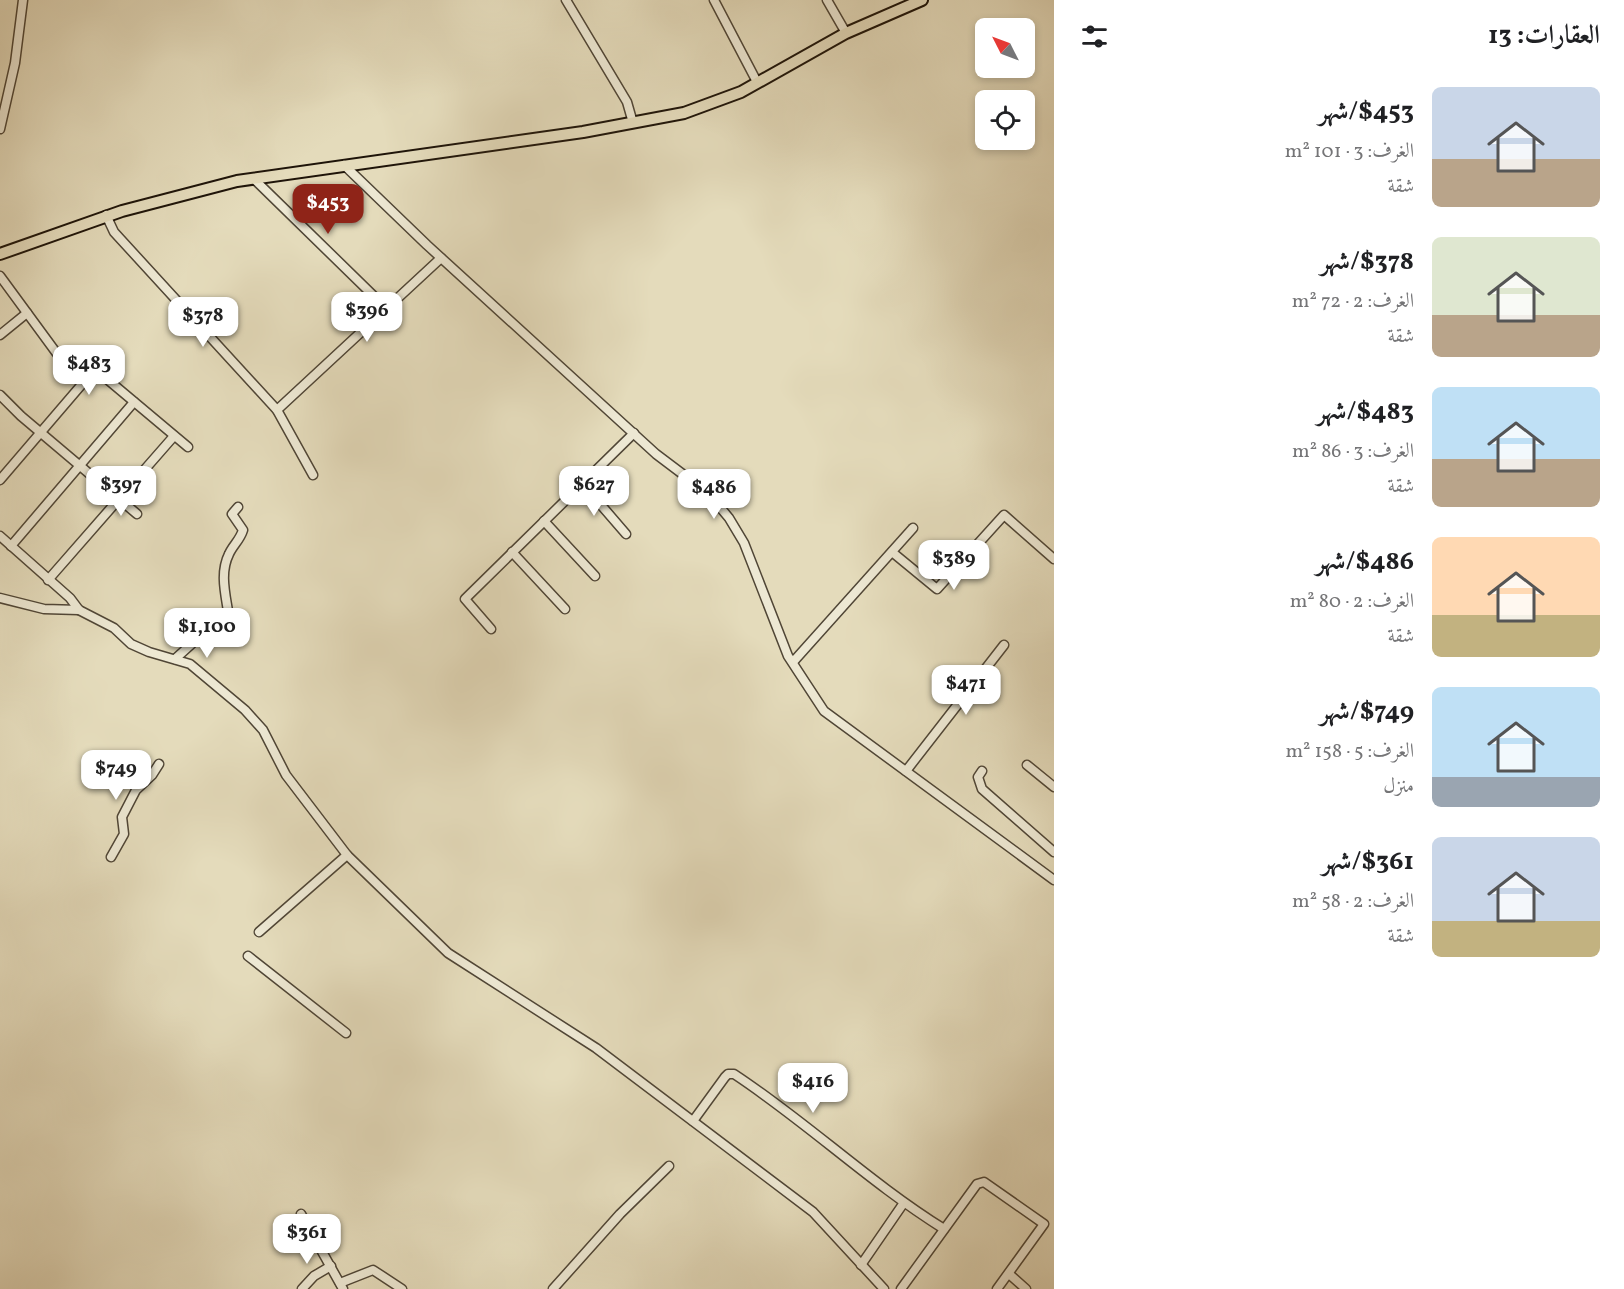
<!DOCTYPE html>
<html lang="ar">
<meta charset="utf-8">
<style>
:root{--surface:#fff;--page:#f2f2f2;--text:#202124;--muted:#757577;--accent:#8f2418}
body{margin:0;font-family:Vollkorn,Amiri,serif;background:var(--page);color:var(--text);direction:rtl;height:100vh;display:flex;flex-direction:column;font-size:22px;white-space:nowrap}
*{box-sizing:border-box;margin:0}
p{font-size:20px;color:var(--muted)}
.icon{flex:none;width:33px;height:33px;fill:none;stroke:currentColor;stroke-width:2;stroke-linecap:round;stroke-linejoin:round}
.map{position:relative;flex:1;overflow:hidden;direction:ltr}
.sheet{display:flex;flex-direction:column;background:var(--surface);width:570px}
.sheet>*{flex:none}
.needle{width:39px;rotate:312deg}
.tools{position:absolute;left:975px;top:18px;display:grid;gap:12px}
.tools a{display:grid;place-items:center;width:60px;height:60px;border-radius:9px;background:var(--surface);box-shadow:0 3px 9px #0003;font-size:30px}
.price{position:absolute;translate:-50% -51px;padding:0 14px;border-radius:12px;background:#fff;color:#222;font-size:20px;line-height:39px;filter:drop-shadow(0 2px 3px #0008)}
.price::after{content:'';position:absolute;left:50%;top:36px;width:18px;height:14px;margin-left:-9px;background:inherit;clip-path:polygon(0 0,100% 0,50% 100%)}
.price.current{background:var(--accent);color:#fff}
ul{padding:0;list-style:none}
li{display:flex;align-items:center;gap:18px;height:150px;padding:0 24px}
li span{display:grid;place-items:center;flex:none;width:168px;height:120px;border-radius:9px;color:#555}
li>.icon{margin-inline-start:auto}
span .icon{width:72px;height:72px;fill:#fffc;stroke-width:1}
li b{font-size:26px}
h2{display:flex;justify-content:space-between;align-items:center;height:72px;padding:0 24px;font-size:26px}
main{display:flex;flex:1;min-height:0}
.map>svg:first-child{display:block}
</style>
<main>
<section class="sheet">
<h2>العقارات: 13<svg class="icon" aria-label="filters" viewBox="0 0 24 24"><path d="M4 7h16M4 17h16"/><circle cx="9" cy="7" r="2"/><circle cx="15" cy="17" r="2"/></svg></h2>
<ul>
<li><span style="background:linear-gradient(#c9d6e8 60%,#b9a48a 0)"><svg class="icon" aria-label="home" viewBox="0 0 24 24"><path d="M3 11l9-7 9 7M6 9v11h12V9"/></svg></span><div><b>$453/شهر</b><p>الغرف: 3 · 101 m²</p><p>شقة</p></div></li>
<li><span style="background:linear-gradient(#dfe7d0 65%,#b9a48a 0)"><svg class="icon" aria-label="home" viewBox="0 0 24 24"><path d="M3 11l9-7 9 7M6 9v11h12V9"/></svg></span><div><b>$378/شهر</b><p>الغرف: 2 · 72 m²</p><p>شقة</p></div></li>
<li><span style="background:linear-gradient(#bfe0f5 60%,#b9a48a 0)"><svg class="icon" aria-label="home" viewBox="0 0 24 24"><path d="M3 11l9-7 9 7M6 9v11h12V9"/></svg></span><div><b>$483/شهر</b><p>الغرف: 3 · 86 m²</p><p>شقة</p></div></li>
<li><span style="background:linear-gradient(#ffd9b3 65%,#c2b280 0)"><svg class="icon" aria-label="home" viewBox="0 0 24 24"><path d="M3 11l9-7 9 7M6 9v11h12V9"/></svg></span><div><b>$486/شهر</b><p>الغرف: 2 · 80 m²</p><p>شقة</p></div></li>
<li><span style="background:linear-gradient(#bfe0f5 75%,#9aa5b1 0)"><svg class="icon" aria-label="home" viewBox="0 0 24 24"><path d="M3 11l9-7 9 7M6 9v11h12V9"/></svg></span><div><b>$749/شهر</b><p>الغرف: 5 · 158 m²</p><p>منزل</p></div></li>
<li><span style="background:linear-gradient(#c9d6e8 70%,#c2b280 0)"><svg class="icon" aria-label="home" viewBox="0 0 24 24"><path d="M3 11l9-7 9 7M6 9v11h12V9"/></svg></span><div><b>$361/شهر</b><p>الغرف: 2 · 58 m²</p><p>شقة</p></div></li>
</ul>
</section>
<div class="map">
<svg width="1054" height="1289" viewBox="0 0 1054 1289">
<rect width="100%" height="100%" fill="#e4dbbb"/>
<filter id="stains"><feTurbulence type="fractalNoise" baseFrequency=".00333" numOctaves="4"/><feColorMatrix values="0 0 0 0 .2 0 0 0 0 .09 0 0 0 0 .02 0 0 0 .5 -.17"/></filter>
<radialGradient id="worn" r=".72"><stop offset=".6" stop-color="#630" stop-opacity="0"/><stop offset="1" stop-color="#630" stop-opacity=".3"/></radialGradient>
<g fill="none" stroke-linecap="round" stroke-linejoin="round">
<g stroke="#504636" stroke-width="11">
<g id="minor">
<polyline points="566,0 627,102 633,123"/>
<polyline points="714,0 757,82"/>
<polyline points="827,0 846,33"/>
<polyline points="0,129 15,63 23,0"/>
<polyline points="344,165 427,245 656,454 709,494 729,518 744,543 788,656 824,711 1054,880"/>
<polyline points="254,179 386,308"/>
<polyline points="106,215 114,232 277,410 313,475"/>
<polyline points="0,276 66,366"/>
<polyline points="0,335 27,313"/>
<polyline points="0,395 21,416 137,514"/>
<polyline points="277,410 441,258"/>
<polyline points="0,480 95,369 188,447"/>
<polyline points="582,483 626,534"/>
<polyline points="544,521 595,576"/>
<polyline points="0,536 70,598 79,610 114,628 131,644 149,652 190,664 245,710 263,730 286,775 347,855"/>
<polyline points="11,546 134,402"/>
<polyline points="512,552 565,609"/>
<polyline points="892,552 937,589 1004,515 1054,559"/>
<polyline points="48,580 174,436"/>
<polyline points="0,598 44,609 79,610"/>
<polyline points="491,629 465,599 634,433"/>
<path d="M175,659L228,611C225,592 220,572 229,554C233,545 240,540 243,530L232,514L238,507"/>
<polyline points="793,662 913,528"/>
<polyline points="1027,765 1054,787"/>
<polyline points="906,771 1004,645"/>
<polyline points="982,771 978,777 982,789 1054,852"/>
<polyline points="111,857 124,834 122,817 136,790 152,775 159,764"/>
<polyline points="259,932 347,855 448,953 596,1048 813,1212 884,1289"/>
<polyline points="248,956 346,1033"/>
<path d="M693,1121L725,1077L728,1074H734C807,1122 870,1183 944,1229"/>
<polyline points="301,1214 343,1289"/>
<polyline points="861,1265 903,1204"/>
<polyline points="1009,1274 1026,1289"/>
<polyline points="340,1283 373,1270 402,1289"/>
<polyline points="302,1289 314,1276 331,1266"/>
<polyline points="553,1289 620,1214 669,1166"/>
<polyline points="901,1289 977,1184 984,1182 1044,1224 997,1289"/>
</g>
</g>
<g stroke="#1e1409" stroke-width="14">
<polyline id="major" points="0,254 122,211 237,181 583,132 684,113 741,92 846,33 922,0"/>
</g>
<use href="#minor" stroke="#ede8d3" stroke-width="8"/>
<use href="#major" stroke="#e4dbbb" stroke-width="10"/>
</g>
<rect width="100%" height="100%" filter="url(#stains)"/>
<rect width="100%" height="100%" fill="url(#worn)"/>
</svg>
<div class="tools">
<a><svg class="needle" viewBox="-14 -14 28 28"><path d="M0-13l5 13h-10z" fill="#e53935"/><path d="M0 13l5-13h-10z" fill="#757577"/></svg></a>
<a><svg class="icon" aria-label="locate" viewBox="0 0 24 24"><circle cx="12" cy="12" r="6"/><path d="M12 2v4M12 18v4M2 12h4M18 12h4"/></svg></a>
</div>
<b class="price current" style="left:328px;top:235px">$453</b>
<b class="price" style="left:367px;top:343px">$396</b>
<b class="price" style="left:203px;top:348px">$378</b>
<b class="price" style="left:89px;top:396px">$483</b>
<b class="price" style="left:121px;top:517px">$397</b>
<b class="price" style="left:594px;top:517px">$627</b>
<b class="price" style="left:714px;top:520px">$486</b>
<b class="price" style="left:954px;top:591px">$389</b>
<b class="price" style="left:207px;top:659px">$1,100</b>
<b class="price" style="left:966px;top:716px">$471</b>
<b class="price" style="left:116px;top:801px">$749</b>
<b class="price" style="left:813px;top:1114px">$416</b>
<b class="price" style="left:307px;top:1265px">$361</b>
</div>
</main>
